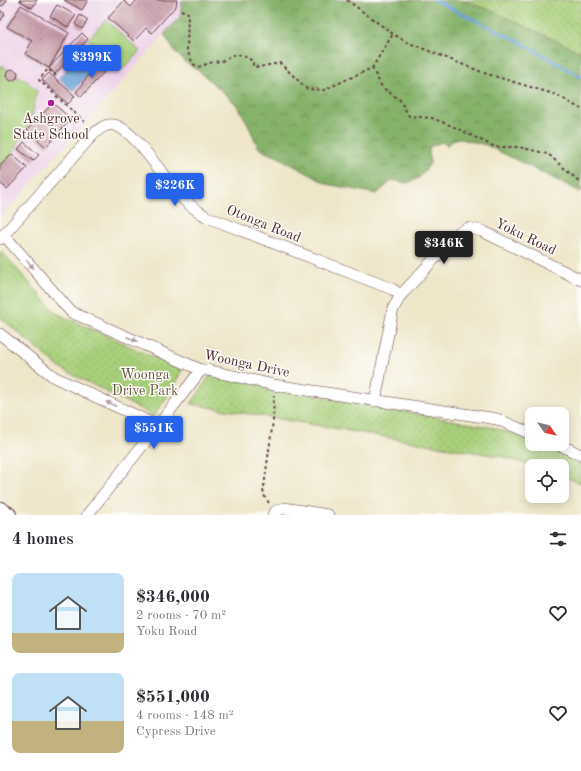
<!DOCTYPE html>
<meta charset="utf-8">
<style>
:root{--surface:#fff;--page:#f2f2f3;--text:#2b2b33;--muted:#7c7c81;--accent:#2563eb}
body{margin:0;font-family:"Old Standard TT",serif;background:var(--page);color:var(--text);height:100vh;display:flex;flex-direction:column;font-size:15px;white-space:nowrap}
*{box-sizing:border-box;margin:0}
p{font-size:13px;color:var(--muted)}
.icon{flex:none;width:22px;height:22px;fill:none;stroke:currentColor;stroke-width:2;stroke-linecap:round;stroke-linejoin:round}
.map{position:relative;height:515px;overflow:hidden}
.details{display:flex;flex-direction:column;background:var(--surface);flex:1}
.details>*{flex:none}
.needle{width:26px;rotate:124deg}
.controls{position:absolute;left:525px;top:407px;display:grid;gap:8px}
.controls a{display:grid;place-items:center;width:44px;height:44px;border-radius:8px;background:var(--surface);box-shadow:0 2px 10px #0003;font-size:20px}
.price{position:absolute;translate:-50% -34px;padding:0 9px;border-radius:4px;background:var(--accent);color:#fff;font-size:13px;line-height:26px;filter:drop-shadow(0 1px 2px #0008)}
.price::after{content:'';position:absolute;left:50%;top:24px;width:12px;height:9px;margin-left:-6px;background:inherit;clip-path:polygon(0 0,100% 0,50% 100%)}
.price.selected{background:#222;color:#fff}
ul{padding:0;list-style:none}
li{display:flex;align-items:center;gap:12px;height:100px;padding:0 12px}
li span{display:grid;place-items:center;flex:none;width:112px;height:80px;border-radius:8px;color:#555}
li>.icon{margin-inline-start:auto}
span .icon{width:48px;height:48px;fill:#fffc;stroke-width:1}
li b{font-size:17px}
h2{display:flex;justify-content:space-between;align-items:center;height:48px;padding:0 12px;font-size:17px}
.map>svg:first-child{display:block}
</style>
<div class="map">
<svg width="581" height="515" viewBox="0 0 581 515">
<defs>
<pattern id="forest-crowns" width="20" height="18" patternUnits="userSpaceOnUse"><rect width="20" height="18" fill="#86b26a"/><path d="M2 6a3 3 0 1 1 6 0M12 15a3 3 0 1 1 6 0" fill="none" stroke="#709057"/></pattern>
<pattern id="park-dots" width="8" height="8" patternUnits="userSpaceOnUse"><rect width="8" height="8" fill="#a8cf7a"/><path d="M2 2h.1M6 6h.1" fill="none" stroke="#92b16a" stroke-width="1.8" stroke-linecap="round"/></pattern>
<pattern id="building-back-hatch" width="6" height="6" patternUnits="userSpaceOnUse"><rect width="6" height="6" fill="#c596a5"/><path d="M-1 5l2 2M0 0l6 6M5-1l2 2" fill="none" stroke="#a27a87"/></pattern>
</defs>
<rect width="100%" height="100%" fill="#fdfcf7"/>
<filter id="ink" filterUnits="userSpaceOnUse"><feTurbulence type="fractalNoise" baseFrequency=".025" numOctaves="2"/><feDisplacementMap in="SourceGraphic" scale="8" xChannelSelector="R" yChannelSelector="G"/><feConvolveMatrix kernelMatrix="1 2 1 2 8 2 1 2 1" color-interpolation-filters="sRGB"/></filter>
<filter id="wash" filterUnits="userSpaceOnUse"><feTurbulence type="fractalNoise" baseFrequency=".012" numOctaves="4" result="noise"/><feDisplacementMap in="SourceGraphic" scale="16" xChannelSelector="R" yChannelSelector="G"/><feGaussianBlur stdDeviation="0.9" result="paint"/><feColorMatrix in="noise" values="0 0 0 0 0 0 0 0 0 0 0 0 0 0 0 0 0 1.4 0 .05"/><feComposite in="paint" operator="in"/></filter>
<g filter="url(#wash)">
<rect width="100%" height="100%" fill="#eee6c9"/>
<polygon fill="#edd1e9" points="0,0 182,0 180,17 0,218"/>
<g fill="#a8cf7a" stroke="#797752">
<polygon points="106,20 140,51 122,70 88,39"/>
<polygon points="0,65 27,81 37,91 31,121 12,154 0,166"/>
</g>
<polygon fill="url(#forest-crowns)" stroke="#68684a" points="182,0 463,0 492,11 581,52 581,192 486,145 457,138 447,145 442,142 429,147 430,164 419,178 407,183 392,180 377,194 327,184 278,157 265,152 258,147 247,122 236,104 199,71 185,62 175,52 164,34 180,17"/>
<g fill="url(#park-dots)" stroke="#797752">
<polygon points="463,0 581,0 581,52 492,11"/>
<polygon points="2,252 56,313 182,370 170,392 154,416 60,368 0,317 0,254"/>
<polygon points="211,374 279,389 495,428 517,435 532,442 532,444 537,444 581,463 581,483 562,476 562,466 532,466 503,457 191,404"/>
</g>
<polygon fill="#66a0d5" stroke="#586080" points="87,47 101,60 73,91 59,78"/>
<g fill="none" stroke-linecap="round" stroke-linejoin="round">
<polyline stroke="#66a0d5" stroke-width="3" points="434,0 522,43 581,77"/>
</g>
<g id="blocks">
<g fill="url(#building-back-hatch)">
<polygon points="0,0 7,0 3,6 0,5"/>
<polygon points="19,0 37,0 32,8"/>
<polygon points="64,0 88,0 82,10"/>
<polygon points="135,0 177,0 176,6 152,33 146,28 134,41 108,18 124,1 131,7 136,1"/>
<polygon points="21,5 69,33 49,68 82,33 88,39 55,74 49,68 25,54 32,41 7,27"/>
<polygon points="57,5 76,15 68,27 50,16"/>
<polygon points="0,10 5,14 0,22"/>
<polygon points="80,15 88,20 82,29 75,24"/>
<polygon points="103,63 108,68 81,97 76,92 83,84 82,83 96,67 98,69"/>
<polygon points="12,69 18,72 17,78 11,81 6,77 7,71"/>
<polygon points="49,73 75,96 68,104 42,80"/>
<polygon points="53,103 71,119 46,147 27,130"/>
<polygon points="24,142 39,155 33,161 18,149"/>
<polygon points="12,154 27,168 7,189 0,183 0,166"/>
</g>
</g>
</g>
<g filter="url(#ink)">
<use href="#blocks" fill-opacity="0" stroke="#633d43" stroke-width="1"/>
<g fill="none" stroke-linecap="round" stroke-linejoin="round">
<g stroke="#633d43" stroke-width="12">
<g id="street">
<polyline points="4,235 71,312 201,370 207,370 274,385 497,419 532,434"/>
<path d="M0,239L88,140C95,133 103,123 114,125C135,129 166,182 183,199C190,206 198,211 207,217L392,289L401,295"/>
<polyline points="0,334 54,377 158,426"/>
<polyline points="375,401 393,309 401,295 458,233 468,228 482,231 581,280"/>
<polyline points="558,444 581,455"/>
<polyline points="87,515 158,426 201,370"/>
<polyline points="273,515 276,511 284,508 328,515"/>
</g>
</g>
<g stroke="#633d43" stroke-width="18">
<polyline id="secondary" points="0,510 8,515"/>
</g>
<g stroke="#633d43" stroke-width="2" stroke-dasharray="3 3" stroke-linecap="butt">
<polyline points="347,0 393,34 409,43 484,73 557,95 581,109"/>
<polyline points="181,10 188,13 187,50 193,64 198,67 213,62 222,61 233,55 242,55 253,61 253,66 258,67 280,63 307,89 324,90 372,68 393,34"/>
<polyline points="372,68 382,87 400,100 409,116 432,118 452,126 495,147 519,147 548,154 581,183"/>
<polyline points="56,76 48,69 39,80 87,124"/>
<polyline points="269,503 263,494 273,421 274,395"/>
</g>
<use href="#street" stroke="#fff" stroke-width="11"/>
<use href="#secondary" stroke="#fff" stroke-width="16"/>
</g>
<defs><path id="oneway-solid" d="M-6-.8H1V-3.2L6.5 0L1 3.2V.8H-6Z"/></defs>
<g fill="#ae9aa0">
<use href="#oneway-solid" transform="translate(30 264) rotate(49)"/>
<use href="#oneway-solid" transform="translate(132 339) rotate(24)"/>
<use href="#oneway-solid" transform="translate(111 404) rotate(-155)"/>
</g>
</g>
<circle fill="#b5179e" stroke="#fdfcf7" stroke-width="1.5" cx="51" cy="103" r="4"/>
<g text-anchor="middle" stroke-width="3" stroke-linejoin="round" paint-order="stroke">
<g font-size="14" fill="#4a1f2b" stroke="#fdfcf7">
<text x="51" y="123">Ashgrove<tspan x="51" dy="16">State School</tspan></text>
</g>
<g font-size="14" fill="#4a1f2b" stroke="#fdfcf7">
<text transform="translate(264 223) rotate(22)" y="5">Otonga Road</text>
<text transform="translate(526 236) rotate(26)" y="5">Yoku Road</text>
<text transform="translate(247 363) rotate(12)" y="5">Woonga Drive</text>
</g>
<g font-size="14" fill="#665443" stroke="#fdfcf7">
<text x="145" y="379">Woonga<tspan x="145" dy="16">Drive Park</tspan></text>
</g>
</g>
</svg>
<div class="controls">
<a><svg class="needle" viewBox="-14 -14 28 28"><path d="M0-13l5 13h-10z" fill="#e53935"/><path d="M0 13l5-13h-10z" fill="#7c7c81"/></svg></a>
<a><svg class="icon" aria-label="locate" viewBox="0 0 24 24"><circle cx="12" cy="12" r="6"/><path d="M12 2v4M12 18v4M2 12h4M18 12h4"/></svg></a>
</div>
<b class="price" style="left:92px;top:79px">$399K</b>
<b class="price" style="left:175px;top:207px">$226K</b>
<b class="price selected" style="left:444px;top:265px">$346K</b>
<b class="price" style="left:154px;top:450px">$551K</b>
</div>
<section class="details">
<h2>4 homes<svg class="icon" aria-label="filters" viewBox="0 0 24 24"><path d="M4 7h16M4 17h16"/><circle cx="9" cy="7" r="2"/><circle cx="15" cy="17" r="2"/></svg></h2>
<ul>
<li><span style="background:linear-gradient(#bfe0f5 75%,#c2b280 0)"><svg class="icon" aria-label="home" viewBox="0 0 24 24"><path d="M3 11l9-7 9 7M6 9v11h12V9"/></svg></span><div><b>$346,000</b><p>2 rooms · 70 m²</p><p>Yoku Road</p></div><svg class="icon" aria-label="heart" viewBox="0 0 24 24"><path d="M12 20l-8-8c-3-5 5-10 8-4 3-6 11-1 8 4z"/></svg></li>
<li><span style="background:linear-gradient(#bfe0f5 60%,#c2b280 0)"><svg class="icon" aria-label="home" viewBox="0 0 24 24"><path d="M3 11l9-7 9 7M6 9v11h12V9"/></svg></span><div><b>$551,000</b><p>4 rooms · 148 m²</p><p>Cypress Drive</p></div><svg class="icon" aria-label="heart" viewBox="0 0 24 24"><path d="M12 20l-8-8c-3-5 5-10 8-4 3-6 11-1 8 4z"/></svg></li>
</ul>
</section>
